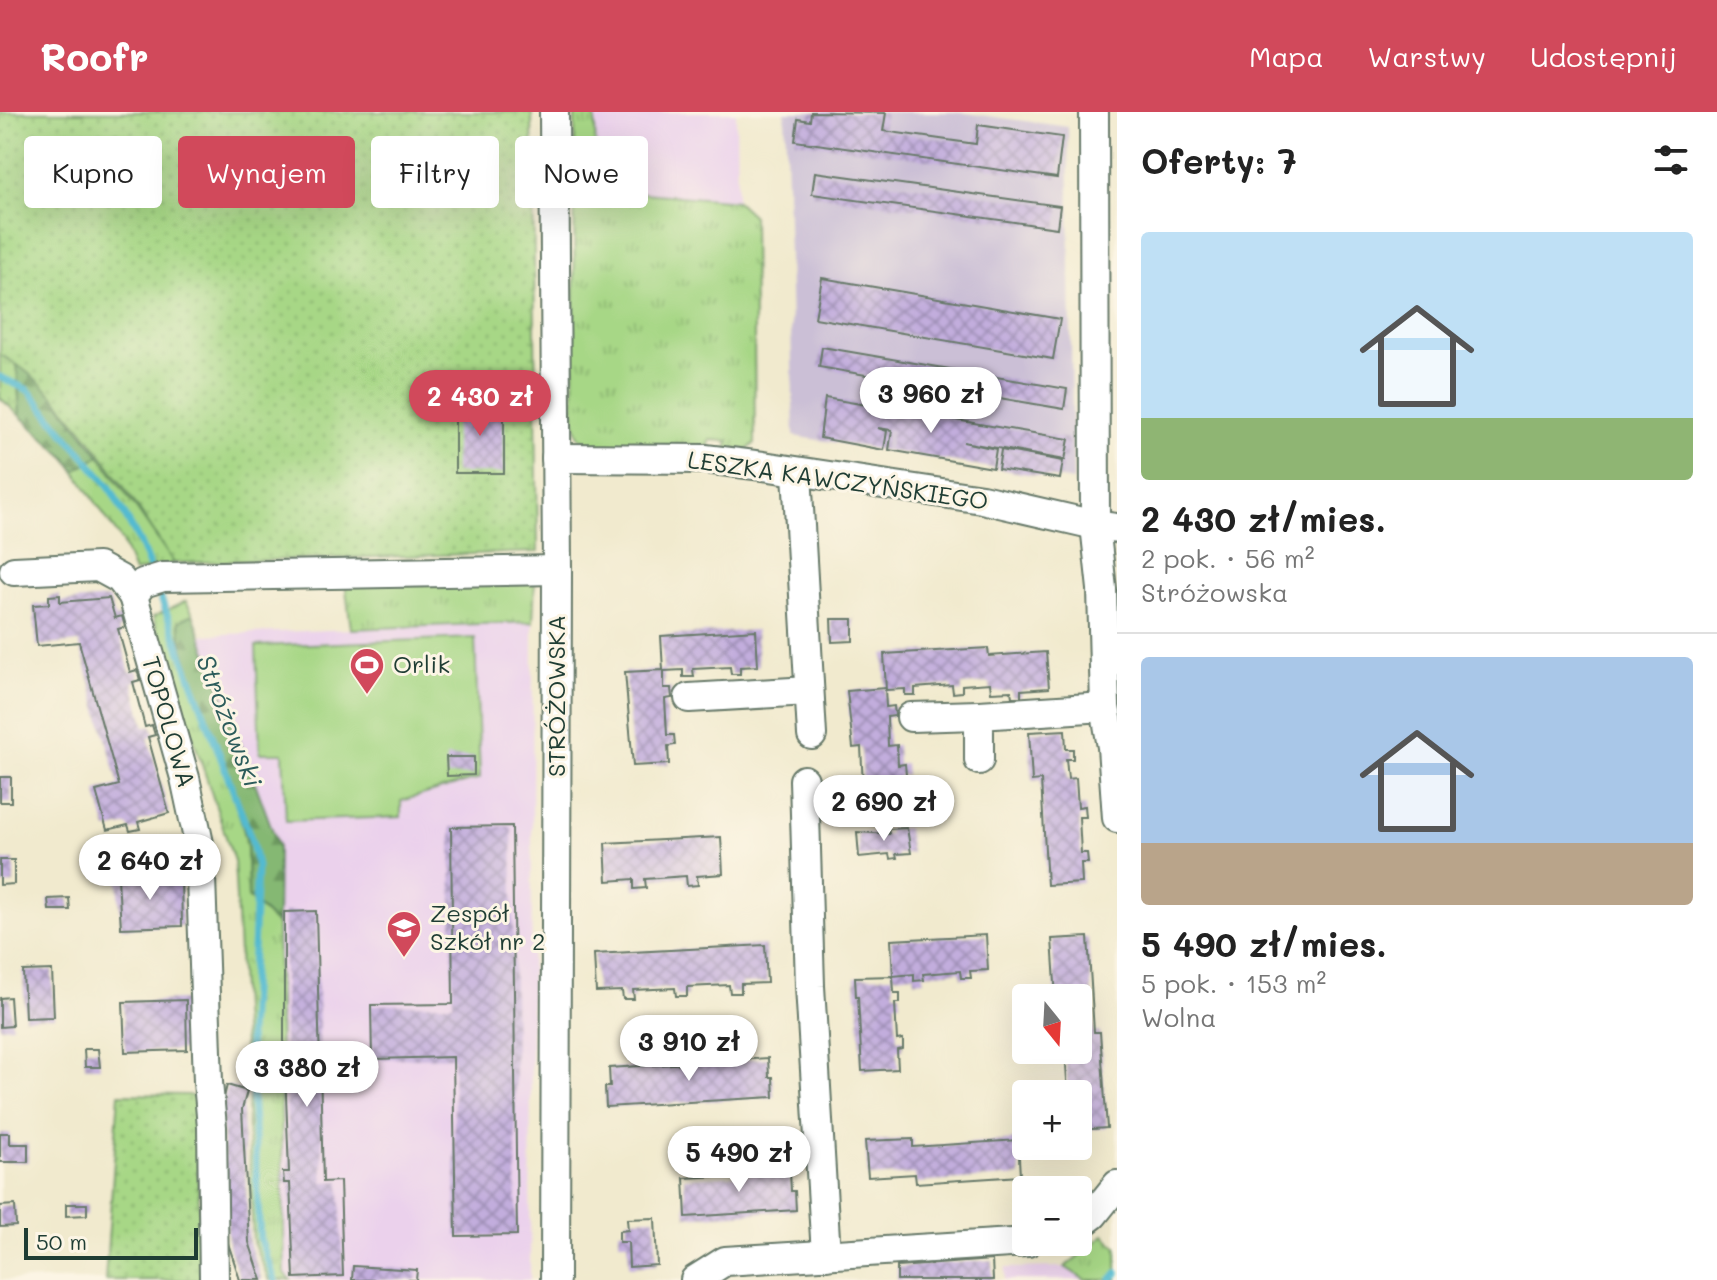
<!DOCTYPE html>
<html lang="pl">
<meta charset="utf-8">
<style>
:root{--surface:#fff;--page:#f2f2f2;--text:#222;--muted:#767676;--line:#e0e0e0;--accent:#d1495b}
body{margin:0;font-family:Mali,sans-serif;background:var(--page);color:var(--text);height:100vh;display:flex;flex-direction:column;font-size:30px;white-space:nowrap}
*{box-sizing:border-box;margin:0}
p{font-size:26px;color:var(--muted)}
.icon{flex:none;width:44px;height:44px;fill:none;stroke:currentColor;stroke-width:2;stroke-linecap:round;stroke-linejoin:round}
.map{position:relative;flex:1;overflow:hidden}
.details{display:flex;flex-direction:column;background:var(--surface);width:600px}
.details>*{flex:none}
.hud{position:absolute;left:24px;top:24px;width:760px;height:72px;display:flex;gap:16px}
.needle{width:52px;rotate:162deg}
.buttons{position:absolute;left:1012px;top:872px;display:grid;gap:16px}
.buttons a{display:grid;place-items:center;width:80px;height:80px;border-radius:8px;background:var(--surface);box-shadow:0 8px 32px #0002;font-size:40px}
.scale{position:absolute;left:24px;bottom:20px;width:174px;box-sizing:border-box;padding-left:8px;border:4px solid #1f3d34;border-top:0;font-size:22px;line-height:28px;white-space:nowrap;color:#1f3d34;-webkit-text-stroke:6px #fcf5e5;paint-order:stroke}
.price{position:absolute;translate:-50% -68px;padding:0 18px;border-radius:28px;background:#fff;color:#222;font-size:26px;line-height:52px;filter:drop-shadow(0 2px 4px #0008)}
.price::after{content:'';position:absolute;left:50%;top:48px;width:24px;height:18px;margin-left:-12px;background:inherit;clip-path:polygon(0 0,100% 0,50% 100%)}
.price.selected{background:var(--accent);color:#fff}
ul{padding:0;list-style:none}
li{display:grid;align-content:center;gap:16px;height:424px;padding:0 24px}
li+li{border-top:2px solid var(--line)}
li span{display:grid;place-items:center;height:248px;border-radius:8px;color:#555}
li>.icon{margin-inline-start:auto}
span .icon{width:144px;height:144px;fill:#fffc;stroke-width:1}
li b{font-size:34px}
h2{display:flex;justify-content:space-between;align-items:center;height:96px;padding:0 24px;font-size:34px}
.tag{padding:0 28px;border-radius:8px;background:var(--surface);box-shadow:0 8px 32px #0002;font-size:28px;line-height:72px}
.tag.selected{background:var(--accent);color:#fff}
header{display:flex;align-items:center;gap:48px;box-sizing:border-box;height:112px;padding:0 40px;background:var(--accent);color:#fff}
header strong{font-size:38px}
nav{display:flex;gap:44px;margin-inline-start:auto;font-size:28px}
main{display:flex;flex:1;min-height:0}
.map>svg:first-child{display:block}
</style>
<header>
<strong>Roofr</strong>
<nav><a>Mapa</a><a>Warstwy</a><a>Udostępnij</a></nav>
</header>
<main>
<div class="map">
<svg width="1117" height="1168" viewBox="0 0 1117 1168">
<defs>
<pattern id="grass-tufts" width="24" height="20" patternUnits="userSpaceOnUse" patternTransform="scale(2)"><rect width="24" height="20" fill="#a7d786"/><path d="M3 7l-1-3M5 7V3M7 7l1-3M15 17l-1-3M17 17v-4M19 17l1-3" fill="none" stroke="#8fb974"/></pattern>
<pattern id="forest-firs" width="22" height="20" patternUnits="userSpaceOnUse" patternTransform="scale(2)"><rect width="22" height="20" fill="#85b873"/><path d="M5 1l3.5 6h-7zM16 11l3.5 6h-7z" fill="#6c975f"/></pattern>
<pattern id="park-dots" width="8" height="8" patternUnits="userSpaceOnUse" patternTransform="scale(2)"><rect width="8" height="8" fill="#a7d786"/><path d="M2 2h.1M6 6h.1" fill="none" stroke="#8fb974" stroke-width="1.8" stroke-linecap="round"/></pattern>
<pattern id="building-cross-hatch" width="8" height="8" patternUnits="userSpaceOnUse" patternTransform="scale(2)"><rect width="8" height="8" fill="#c2addd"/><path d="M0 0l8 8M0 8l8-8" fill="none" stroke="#9d8eb4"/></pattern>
</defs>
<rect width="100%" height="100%" fill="#fcf5e5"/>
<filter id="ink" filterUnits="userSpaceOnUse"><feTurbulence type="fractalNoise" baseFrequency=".0125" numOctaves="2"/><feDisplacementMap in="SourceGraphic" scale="16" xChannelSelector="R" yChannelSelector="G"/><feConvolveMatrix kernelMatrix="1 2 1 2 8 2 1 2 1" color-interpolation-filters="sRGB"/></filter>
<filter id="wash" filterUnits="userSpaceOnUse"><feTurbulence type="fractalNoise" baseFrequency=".006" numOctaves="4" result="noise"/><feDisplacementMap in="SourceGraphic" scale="32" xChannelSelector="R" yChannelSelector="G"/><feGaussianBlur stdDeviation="1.8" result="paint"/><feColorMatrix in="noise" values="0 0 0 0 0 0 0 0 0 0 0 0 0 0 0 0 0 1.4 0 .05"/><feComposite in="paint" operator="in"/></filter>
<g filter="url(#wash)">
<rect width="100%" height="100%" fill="#f1eace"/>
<g fill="#ebd1ec">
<polygon points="596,0 736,0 737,89 596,78"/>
<polygon points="533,510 530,1168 291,1168 285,1162 277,882 278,733 201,523"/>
<polygon points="1065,1155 1085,1168 1005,1168 1005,1156"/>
</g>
<polygon fill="#cbbfd6" points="785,0 959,0 1068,15 1073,369 794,324"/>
<g fill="url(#grass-tufts)" stroke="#638a5d" stroke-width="2">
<polygon points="575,0 595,0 596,77 737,89 753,104 755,331 747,338 727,336 728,329 710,328 709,334 591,333 579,325 574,308"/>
<polygon points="0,243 17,251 20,304 0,286"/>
<polygon points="100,344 174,451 134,460 121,428 75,359"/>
<polygon points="535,468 533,510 351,517 345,470"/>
<polygon points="186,489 193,502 179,510 182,533 241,708 247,731 248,785 277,813 285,1162 291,1168 269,1168 253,1130 247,997 249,983 246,971 234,749 153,505"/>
<polygon points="1104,1123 1117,1135 1117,1168 1085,1168 1065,1155"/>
</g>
<g fill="url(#forest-firs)" stroke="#527a54" stroke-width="2">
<polygon points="17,251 51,281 100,344 75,359 67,347 20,304"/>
<polygon points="193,502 278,733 277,813 248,785 247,731 241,708 182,533 179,509"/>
</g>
<g fill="url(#park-dots)" stroke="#638a5d" stroke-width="2">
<path d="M0,0H532L538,440L174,451C134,391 65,273 0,243Z"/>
<polygon points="119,982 188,983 196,986 201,1168 105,1168"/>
</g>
<polygon fill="#a7d786" stroke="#638a5d" stroke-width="2" points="475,526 480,666 401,689 401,705 286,709 283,641 260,641 256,534"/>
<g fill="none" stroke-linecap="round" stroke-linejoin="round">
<g stroke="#52bad0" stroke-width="7">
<polyline points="0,265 28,278 109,374 140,431 152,461"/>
<polyline points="156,473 252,729 257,755 249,922 260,1127 275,1168"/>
<polyline points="1111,1168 1117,1161"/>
</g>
</g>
<g id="blocks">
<g fill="url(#building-cross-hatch)">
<polygon points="811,0 886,1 883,19 976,32 978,13 1062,25 1057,66 795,29 798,7 810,9"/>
<polygon points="815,60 1060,94 1057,116 812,82"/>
<polygon points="822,166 1060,207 1053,247 815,206"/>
<polygon points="822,235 1067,277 1064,297 819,255"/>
<polygon points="825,286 1069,327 1065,348 963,330 996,337 993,356 889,338 892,318 878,316 887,319 884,338 820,326"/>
<rect x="455" y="291" width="49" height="70"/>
<polygon points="1001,338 1063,349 1060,367 998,357"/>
<polygon points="60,483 60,490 109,486 115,506 122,504 125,515 118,517 130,560 137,558 140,568 133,570 145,615 152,613 155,623 148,625 169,701 138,710 140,717 130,719 128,713 107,718 96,679 119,673 79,530 37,534 33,493 49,492 49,484"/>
<polygon points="831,507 853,507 853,529 832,530"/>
<polygon points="756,518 758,554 740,555 740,562 731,562 730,555 693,557 694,565 683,565 683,558 664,559 664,576 671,576 672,586 665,587 667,623 674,623 675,633 668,634 669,652 633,654 625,560 663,558 661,524"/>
<polygon points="988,536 989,544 1046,540 1049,576 1021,578 1021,585 1012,585 1011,579 991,580 990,571 962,573 962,580 953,581 952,573 915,576 915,583 905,583 905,577 886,578 884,542"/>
<polygon points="885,576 886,595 894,594 895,604 887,605 888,634 897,633 898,653 905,652 906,663 899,663 901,691 864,693 861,635 853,636 847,579"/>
<polygon points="1065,618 1066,637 1073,637 1073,647 1066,647 1068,667 1076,666 1078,695 1085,694 1086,705 1079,705 1081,741 1087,741 1088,751 1081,751 1082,771 1047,773 1041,668 1032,669 1029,620"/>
<polygon points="446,645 474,645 474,663 447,664"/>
<rect x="0" y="665" width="11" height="25"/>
<polygon points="512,714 517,1123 456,1124 453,945 372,947 371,893 453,892 451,715"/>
<polygon points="907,716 911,741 896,742 897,746 890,747 889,742 859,745 857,720 889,722 888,717"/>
<polygon points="721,725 723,762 697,764 698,773 687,774 686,764 645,767 646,776 634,777 634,767 607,769 605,731"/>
<polygon points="0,748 14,748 14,772 0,773"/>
<polygon points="181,764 182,814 121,816 118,766"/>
<polygon points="69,786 70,798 49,798 48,787"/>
<polygon points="316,799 323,1070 340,1069 343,1164 294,1166 290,1071 284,1071 283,1060 289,1060 284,933 284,800"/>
<polygon points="986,823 988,858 970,859 971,866 961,866 960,859 923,862 924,868 914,869 914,862 893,864 891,828"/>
<polygon points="1088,825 1094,920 1100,920 1107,1016 1078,1018 1078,982 1068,982 1065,938 1078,938 1078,886 1056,886 1052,827"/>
<polygon points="765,833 767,871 741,872 741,881 730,881 729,873 687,875 687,884 676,884 675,876 633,878 634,887 623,887 622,879 596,880 594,842"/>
<polygon points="52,858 54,905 25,906 23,859"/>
<polygon points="893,864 894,881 900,881 900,891 895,891 897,928 903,927 903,937 897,938 898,957 862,959 858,885 856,885 855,865"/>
<polygon points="10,885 12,914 0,915 0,886"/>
<polygon points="186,888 187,938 125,940 123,890"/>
<polygon points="84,937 98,937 100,955 85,955"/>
<polygon points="768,946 769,965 773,965 774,985 606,995 605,975 610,975 609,956"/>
<polygon points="227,973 247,979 242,997 249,1130 262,1168 240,1168 228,1131 221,998"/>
<polygon points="0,1021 10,1021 10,1032 28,1032 28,1050 0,1050"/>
<polygon points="913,1027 913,1035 1018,1028 1020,1064 916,1071 915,1062 868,1065 865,1029"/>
<polygon points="790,1060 791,1079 795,1079 796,1098 686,1105 684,1066"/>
<polygon points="66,1092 87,1092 87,1103 66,1104"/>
<polygon points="15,1093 16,1114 0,1115 0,1094"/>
<polygon points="655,1106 657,1153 629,1155 628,1130 619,1130 619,1119 628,1118 627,1107"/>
<polygon points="992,1148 993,1168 897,1168 897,1155"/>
<polygon points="353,1154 417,1158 416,1168 352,1168"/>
</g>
</g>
</g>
<g filter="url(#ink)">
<use href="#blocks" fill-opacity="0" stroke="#687a6a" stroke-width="2"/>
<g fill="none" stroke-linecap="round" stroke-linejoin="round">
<g stroke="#687a6a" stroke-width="32">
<g id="minor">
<polyline points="554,0 557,458 555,1168"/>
<polyline points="1094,0 1095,413 1102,477 1105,595 1112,635 1117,706"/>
<polyline points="556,346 705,347 763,354 982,387 1095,413 1117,416"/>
<polyline points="797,361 812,623"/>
<polyline points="14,459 98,455 120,467 133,484"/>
<polyline points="689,586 809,579"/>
<polyline points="911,605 979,603"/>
<polyline points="979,648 979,603 1105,595"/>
<polyline points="804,668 810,874 826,1143"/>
<polyline points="1078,1114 1093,1103 1117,1073"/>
<polyline points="214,1168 212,1015 208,970 200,736 185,666 133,484 143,471 163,465 557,458"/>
<polyline points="695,1168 725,1149 1028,1130"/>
</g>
</g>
<use href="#minor" stroke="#fff" stroke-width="28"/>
</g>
</g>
<defs>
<g id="stadium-pin" transform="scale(1.8)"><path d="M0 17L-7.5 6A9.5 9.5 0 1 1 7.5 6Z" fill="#d1495b" stroke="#fcf5e5"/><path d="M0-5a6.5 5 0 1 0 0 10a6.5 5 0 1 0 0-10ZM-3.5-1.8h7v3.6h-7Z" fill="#fff"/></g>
<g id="school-pin" transform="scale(1.8)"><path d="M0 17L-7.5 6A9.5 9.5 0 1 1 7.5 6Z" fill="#d1495b" stroke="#fcf5e5"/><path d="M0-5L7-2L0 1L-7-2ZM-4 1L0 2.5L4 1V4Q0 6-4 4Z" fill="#fff"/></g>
</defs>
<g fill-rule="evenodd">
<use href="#stadium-pin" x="367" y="553"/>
<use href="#school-pin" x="404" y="816"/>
</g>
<g text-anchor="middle" stroke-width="6" stroke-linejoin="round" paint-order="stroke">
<g font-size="24" fill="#1f3d34" stroke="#fcf5e5">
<text transform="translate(838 369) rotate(8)" y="8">LESZKA KAWCZYŃSKIEGO</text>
<text transform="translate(557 584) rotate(-90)" y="8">STRÓŻOWSKA</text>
<text transform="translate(168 610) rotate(74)" y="8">TOPOLOWA</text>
</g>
<g font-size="24" fill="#1f3d34" stroke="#fcf5e5" text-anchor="start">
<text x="393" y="561">Orlik</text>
<text x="430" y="810">Zespół<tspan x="430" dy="28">Szkół nr 2</tspan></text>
</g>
<g font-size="26" font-style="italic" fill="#2c5c5b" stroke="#fcf5e5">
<text transform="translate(229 609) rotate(69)" y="9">Stróżowski</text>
</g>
</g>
</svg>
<div class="buttons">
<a><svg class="needle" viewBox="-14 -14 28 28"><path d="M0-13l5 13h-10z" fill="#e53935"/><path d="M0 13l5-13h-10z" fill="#767676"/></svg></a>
<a>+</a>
<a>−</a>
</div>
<div class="scale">50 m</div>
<b class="price" style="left:931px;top:323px">3 960 zł</b>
<b class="price selected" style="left:480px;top:326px">2 430 zł</b>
<b class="price" style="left:884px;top:731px">2 690 zł</b>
<b class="price" style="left:150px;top:790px">2 640 zł</b>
<b class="price" style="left:689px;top:971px">3 910 zł</b>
<b class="price" style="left:307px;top:997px">3 380 zł</b>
<b class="price" style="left:739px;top:1082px">5 490 zł</b>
<div class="hud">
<a class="tag">Kupno</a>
<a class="tag selected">Wynajem</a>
<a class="tag">Filtry</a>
<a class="tag">Nowe</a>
</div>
</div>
<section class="details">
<h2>Oferty: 7<svg class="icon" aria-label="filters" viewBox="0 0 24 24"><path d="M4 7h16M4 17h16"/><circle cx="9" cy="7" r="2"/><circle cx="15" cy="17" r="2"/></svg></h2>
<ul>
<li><span style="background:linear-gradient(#bfe0f5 75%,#8fb573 0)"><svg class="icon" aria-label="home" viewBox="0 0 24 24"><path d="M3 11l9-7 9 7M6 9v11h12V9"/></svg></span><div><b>2 430 zł/mies.</b><p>2 pok. · 56 m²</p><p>Stróżowska</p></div></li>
<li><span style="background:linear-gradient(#a9c7e8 75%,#b9a48a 0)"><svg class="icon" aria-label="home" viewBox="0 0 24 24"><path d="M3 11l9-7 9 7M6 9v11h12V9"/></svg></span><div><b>5 490 zł/mies.</b><p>5 pok. · 153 m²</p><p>Wolna</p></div></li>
</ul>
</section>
</main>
